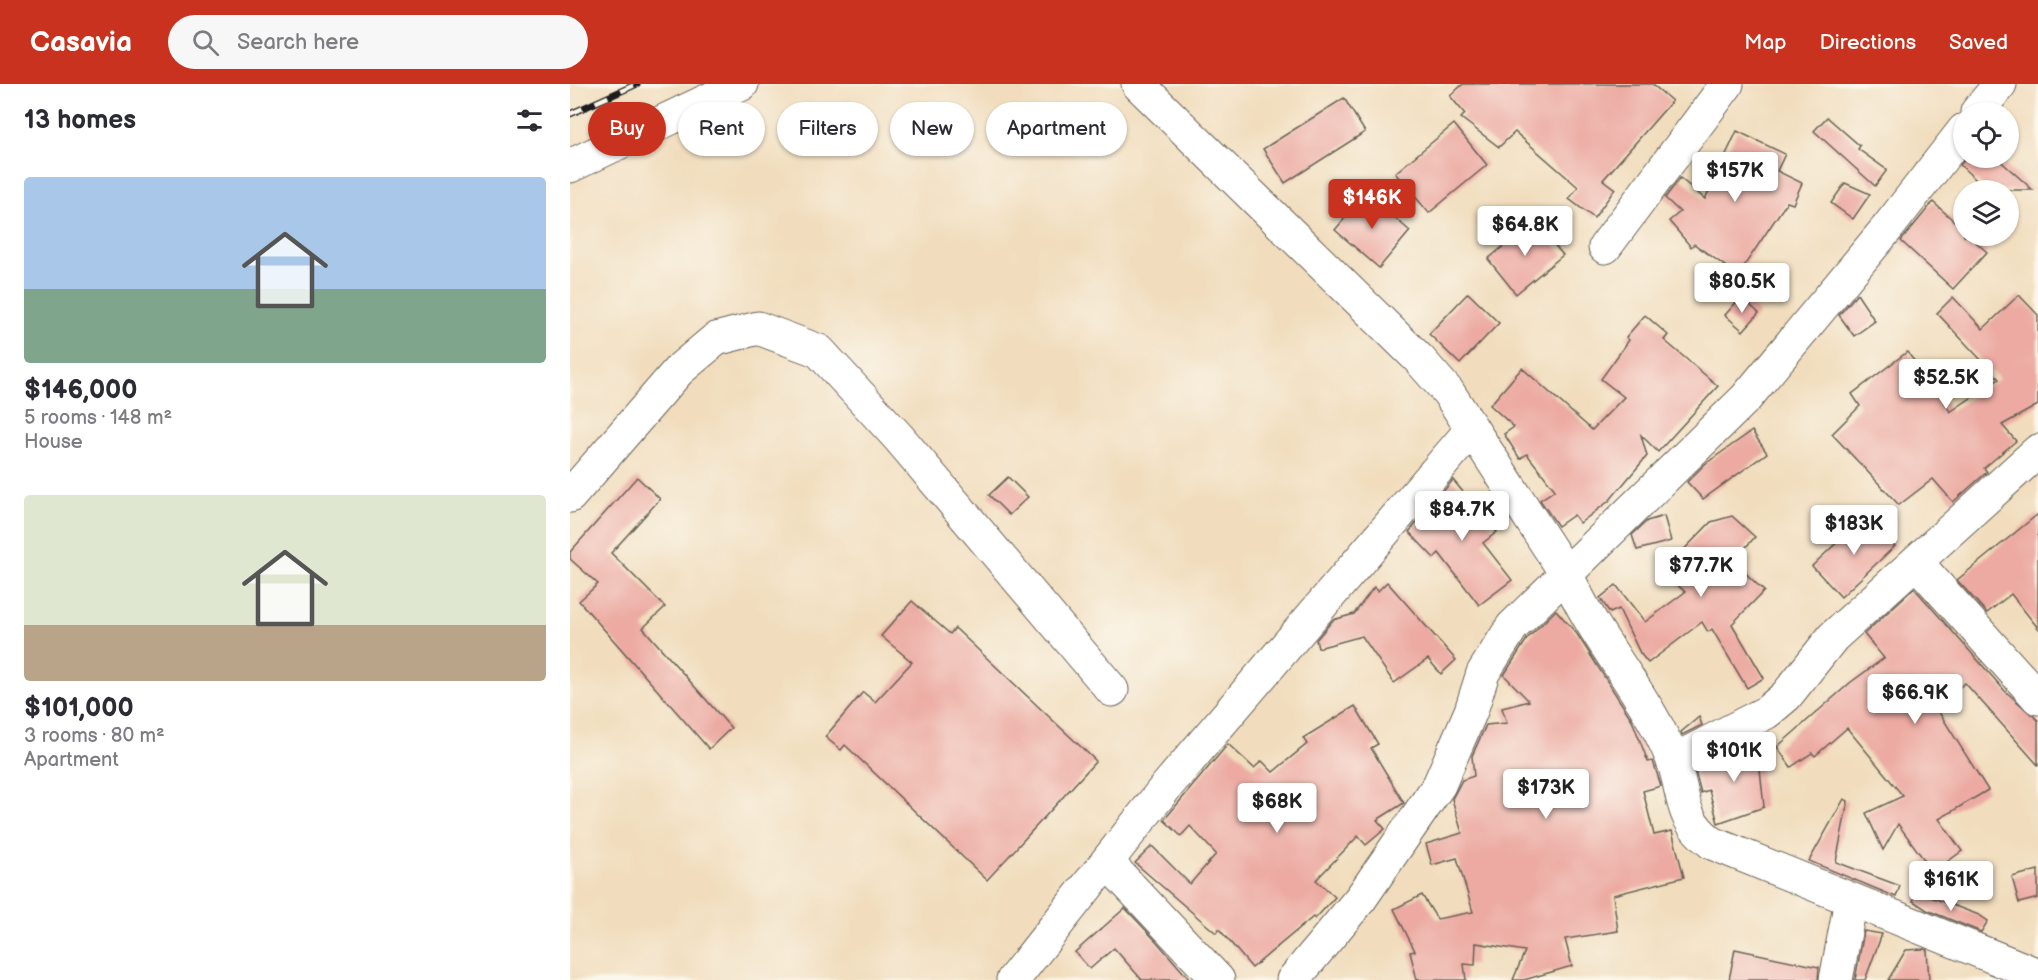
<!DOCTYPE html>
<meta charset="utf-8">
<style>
:root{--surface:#fff;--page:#f7f7f7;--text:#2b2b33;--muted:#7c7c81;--accent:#c8321e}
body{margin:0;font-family:"Balsamiq Sans",sans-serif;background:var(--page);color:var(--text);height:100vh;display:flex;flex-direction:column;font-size:22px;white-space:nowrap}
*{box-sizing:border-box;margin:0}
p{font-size:20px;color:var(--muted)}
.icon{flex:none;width:33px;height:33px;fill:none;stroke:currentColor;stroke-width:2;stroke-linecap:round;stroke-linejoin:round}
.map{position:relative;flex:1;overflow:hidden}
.details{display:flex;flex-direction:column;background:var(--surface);width:570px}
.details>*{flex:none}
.top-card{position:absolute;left:18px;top:18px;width:570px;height:54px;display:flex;gap:12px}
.buttons{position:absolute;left:1383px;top:18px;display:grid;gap:12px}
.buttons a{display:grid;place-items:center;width:66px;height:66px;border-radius:50%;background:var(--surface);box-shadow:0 2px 4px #0004;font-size:30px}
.price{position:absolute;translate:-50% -51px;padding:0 14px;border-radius:6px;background:#fff;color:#222;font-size:20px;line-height:39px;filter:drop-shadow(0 2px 3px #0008)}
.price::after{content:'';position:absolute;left:50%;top:36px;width:18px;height:14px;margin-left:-9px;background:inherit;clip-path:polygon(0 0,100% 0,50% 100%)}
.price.selected{background:var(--accent);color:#fff}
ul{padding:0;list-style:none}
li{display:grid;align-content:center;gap:12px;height:318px;padding:0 24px}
li span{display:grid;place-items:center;height:186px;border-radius:6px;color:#555}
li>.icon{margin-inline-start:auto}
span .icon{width:108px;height:108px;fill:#fffc;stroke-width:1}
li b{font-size:26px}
h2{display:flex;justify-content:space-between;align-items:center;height:72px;padding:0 24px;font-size:26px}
.pill{padding:0 21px;border-radius:27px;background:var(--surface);box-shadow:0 2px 4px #0004;font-size:21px;line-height:54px}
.pill.selected{background:var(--accent);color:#fff}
header{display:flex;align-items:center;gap:36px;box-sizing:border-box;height:84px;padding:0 30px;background:var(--accent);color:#fff}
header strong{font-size:28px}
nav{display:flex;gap:33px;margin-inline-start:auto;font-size:21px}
.search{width:420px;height:54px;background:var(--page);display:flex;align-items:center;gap:15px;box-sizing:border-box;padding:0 21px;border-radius:33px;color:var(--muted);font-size:22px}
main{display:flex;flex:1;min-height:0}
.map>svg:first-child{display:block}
</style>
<header>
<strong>Casavia</strong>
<div class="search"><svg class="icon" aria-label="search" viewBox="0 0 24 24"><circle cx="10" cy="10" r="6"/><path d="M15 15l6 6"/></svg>Search here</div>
<nav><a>Map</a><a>Directions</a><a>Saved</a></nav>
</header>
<main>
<section class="details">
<h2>13 homes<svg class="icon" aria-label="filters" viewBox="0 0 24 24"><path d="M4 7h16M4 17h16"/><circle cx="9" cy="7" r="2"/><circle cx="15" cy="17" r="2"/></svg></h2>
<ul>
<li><span style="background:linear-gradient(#a9c7e8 60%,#7fa58c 0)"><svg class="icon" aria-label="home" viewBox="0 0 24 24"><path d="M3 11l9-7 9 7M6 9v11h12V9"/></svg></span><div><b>$146,000</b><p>5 rooms · 148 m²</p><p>House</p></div></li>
<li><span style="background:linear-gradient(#dfe7d0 70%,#b9a48a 0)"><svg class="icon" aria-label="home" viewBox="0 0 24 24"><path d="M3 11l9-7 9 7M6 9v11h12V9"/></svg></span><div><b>$101,000</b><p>3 rooms · 80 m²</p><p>Apartment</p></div></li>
</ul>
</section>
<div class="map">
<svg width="1468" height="896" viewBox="0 0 1468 896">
<rect width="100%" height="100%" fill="#fbf7ec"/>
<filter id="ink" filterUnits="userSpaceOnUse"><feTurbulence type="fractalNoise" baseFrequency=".0167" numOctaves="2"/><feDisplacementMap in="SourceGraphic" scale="12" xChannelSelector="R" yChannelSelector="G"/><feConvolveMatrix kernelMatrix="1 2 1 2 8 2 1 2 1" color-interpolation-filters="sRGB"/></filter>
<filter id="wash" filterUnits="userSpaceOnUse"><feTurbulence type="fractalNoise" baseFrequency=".008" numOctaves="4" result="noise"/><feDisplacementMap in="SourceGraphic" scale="24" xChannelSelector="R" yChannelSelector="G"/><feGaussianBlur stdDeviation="1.35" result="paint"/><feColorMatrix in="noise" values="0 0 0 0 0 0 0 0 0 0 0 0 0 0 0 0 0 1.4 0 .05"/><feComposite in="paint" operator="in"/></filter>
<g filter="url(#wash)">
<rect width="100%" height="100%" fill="#f1ddbd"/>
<g id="blocks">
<g fill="#ecaaa2">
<polygon points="893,0 1082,0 1102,17 1033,96 1045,105 1024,134 999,115 1008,103 945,48 929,63 891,34 895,30 880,12"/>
<polygon points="774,14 795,48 715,99 693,65"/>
<polygon points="1257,33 1290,62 1288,65 1317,86 1305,102 1244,47"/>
<polygon points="884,40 917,81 859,129 825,89"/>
<polygon points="1167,47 1215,70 1207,87 1232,99 1223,120 1217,118 1168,191 1124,160 1121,163 1099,137 1110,128 1095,114 1110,94 1135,115"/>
<polygon points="1396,74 1427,74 1463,106 1417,106 1390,81"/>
<polygon points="1275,99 1300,110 1283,135 1261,119"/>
<polygon points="796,109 840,147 809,184 765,146"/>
<polygon points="1363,118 1394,146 1394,152 1399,152 1417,168 1383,205 1331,157"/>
<polygon points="964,137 993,171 946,210 918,175"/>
<polygon points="898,209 929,239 890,280 859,250"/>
<polygon points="1287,210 1305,237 1284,252 1269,231"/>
<polygon points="1449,211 1468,231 1468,321 1432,341 1446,357 1414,384 1417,388 1383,418 1363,395 1329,421 1262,350 1290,322 1282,310 1337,268 1359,295 1362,294 1380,328 1429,295 1367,229 1383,213 1413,245"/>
<polygon points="1171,213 1189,229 1173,247 1155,231"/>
<polygon points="1075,231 1098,251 1094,256 1148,302 1088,368 1071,351 1077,372 1039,417 1010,439 1004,431 988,442 970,416 985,406 957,370 950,375 934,350 944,343 920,321 952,284 1022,346 1054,313 1031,295 1059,256 1056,253"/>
<polygon points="1182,347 1197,369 1133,415 1117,398 1135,380"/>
<polygon points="67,393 90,415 41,469 95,523 73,544 161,644 139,665 9,517 28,500 0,475 0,468"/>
<polygon points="438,393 458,413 439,431 419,411"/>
<polygon points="883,396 927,448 913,459 942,496 909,521 869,469 864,474 839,448"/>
<polygon points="1468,430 1468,544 1441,510 1417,529 1387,496"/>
<polygon points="1296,431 1325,462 1271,513 1242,482"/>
<polygon points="1094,432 1101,457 1067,466 1062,451 1077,437"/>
<polygon points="1162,432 1185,453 1163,477 1194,507 1162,540 1194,594 1177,604 1142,545 1138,548 1132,538 1078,579 1070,569 1049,525 1040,529 1030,514 1046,501 1075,538 1115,508 1093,487 1141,438"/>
<polygon points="817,498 886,576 871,590 858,575 824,599 792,552 748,564 746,556 763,536 784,530 804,503 808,507"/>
<polygon points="1344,504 1435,607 1468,636 1468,681 1395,599 1365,622 1418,706 1369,735 1392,767 1363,788 1328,740 1313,766 1296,729 1333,712 1277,644 1245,672 1242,669 1221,683 1207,663 1281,598 1314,574 1294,550"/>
<polygon points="342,517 380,550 385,544 526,677 417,796 275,661 271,666 255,653 293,608 305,618 342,578 311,552"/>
<polygon points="986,526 1007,550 1062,636 1078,678 1083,677 1091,702 1073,707 1084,751 1102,747 1114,793 1043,811 1048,847 995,855 1002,882 954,896 943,896 955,867 906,859 905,881 894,880 896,896 847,896 840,868 845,867 824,825 852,811 867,835 903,828 887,774 862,781 856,760 892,749 882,715 892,696 904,692 902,672 916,641 937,639 932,624 959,617 934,591 957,555"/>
<polygon points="785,622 808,660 801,664 834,719 807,736 815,745 796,761 788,752 746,796 765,813 745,835 743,833 682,884 649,845 646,849 565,779 582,762 620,800 646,770 620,742 611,752 594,736 658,660 684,684 692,677 703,688 737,660 733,654"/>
<polygon points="1129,633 1132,641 1112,651 1111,648"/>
<polygon points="1187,657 1194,723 1148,739 1139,706 1131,709 1125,686"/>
<polygon points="1274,715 1278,717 1266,778 1330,802 1326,813 1239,777"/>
<polygon points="1468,786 1468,814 1449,819 1442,793"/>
<polygon points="1347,808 1409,831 1418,837 1411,848 1357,826 1343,817"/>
<polygon points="555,824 587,858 620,896 572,896 544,864 520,885 505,868"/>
<polygon points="1294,847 1312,850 1295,896 1285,896"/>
<polygon points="1165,865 1249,883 1248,896 1159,896"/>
<polygon points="1354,865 1357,866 1359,896 1318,896 1336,866"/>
</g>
</g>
</g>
<g filter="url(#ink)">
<use href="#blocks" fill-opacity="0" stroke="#676054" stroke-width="1.5"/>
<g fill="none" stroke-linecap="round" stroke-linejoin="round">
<g stroke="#676054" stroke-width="35">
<g id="minor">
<path d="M568,0L849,275L878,308L997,491C1025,556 1075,608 1102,674C1116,710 1107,733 1142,759L1468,891"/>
<polyline points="1407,28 1430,0"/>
<polyline points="0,82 172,0"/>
<polyline points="1035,163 1157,0"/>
<polyline points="0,412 109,286 146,255 188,244 249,267 329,354 542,606"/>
<polyline points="1346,478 1468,614"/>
<polyline points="1103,677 1197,628 1216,612 1263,553 1468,367"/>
<polyline points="538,779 648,896"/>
<polyline points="443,896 595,704 902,345"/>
<polyline points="723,896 791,814 869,701 901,627 913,589 942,543 1176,314 1319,142 1394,46"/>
<polyline points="1266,896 1281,816"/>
</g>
</g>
<use href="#minor" stroke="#fff" stroke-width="33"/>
<g stroke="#1c1c1c" stroke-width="7">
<polyline id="rail" points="0,30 67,0"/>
</g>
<use href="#rail" stroke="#fbf7ec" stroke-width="4.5" stroke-dasharray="14" stroke-linecap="butt"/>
</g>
</g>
</svg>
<div class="buttons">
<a><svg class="icon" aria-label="locate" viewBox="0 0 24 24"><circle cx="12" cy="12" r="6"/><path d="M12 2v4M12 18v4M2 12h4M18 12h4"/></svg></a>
<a><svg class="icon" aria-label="layers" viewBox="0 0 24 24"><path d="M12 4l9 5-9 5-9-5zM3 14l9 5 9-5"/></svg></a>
</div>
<b class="price" style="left:1165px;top:119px">$157K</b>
<b class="price selected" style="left:802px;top:146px">$146K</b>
<b class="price" style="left:955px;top:173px">$64.8K</b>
<b class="price" style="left:1172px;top:230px">$80.5K</b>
<b class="price" style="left:1376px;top:326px">$52.5K</b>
<b class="price" style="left:892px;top:458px">$84.7K</b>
<b class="price" style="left:1284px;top:472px">$183K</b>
<b class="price" style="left:1131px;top:514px">$77.7K</b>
<b class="price" style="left:1345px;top:641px">$66.9K</b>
<b class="price" style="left:1164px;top:699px">$101K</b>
<b class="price" style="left:976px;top:736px">$173K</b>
<b class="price" style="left:707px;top:750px">$68K</b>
<b class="price" style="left:1381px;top:828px">$161K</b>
<div class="top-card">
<a class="pill selected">Buy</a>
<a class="pill">Rent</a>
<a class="pill">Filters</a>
<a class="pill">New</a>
<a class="pill">Apartment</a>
</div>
</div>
</main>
